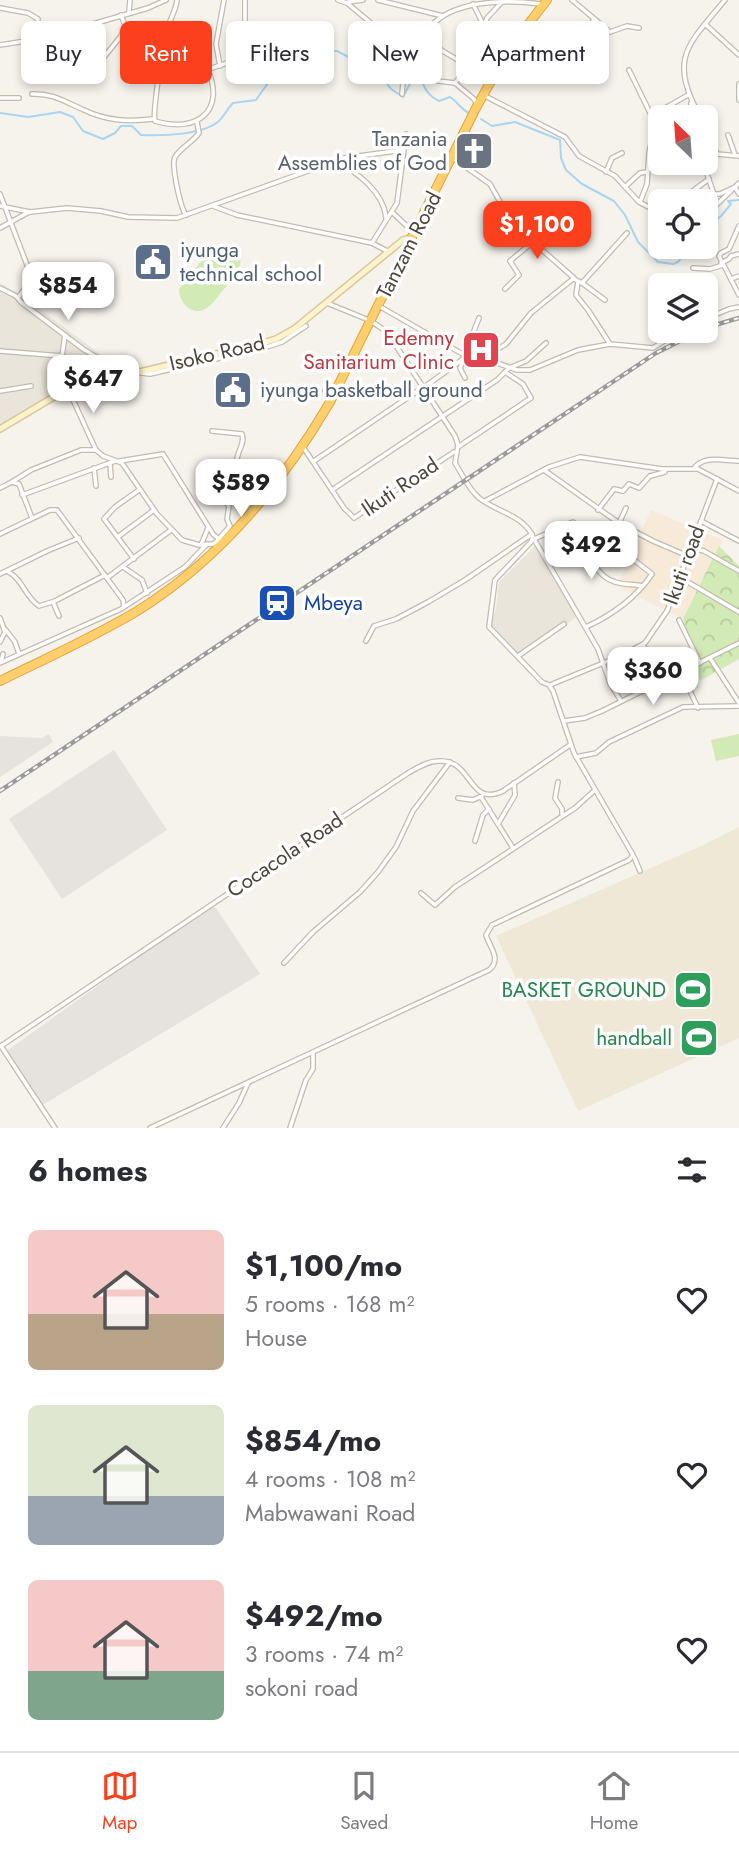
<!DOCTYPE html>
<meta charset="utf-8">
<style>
:root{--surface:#fff;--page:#f2f2f3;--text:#2b2b33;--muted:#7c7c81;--line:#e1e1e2;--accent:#fc3f1d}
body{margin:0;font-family:Jost,sans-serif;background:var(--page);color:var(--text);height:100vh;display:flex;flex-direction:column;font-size:26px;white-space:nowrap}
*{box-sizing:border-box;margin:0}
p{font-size:23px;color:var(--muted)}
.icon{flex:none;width:38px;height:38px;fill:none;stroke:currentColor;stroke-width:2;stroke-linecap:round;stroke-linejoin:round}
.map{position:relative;height:1128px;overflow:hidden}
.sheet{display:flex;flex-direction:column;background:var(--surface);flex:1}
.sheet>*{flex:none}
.hud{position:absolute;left:21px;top:21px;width:698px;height:63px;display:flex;gap:14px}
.needle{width:46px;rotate:335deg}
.controls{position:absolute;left:648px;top:105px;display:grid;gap:14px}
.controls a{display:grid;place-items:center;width:70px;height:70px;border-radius:10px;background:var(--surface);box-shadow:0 4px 10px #0003;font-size:35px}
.price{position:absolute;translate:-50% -60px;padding:0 16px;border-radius:14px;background:#fff;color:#222;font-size:23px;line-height:46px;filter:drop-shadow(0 2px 4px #0008)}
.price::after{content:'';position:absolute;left:50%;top:42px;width:21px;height:16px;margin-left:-10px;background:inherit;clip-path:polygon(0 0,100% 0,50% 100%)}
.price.current{background:var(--accent);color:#fff}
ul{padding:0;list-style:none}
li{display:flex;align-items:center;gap:21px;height:175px;padding:0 28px}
li span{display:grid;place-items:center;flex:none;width:196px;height:140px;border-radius:10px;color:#555}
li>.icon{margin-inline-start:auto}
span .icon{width:84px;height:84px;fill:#fffc;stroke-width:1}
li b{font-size:30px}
h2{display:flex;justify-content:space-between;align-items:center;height:84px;padding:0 28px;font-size:30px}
.chip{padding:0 24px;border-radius:10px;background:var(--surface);box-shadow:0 4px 10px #0003;font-size:24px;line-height:63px}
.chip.current{background:var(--accent);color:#fff}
.menu{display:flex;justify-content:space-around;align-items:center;height:98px;border-top:2px solid var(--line);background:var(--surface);font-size:19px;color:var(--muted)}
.menu a{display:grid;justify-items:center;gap:4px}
.menu .current{color:var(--accent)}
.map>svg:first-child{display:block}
</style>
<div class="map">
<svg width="739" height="1128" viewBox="0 0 739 1128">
<defs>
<pattern id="park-crowns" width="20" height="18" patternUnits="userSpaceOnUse" patternTransform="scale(1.75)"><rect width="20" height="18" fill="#d2eab5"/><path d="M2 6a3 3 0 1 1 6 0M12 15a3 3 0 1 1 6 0" fill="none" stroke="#b6ca9c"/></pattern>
</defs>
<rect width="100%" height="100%" fill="#f6f3ec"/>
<g fill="#eae5da">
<polygon points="0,283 26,299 126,373 58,390 8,425 0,424"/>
<polygon points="535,546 579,615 532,649 520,655 516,654 491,626 496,608 499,582"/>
</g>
<polygon fill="#f7ead8" points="651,510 723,540 683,619 617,586"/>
<g fill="#e6e2dd">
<polygon points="49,734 53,742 0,777 0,736 42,738"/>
<polygon points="114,750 167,830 62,899 9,819"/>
<polygon points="211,905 214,908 216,908 260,974 41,1106 5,1052"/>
</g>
<polygon fill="#efe8d6" points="739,827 739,1038 578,1111 496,936 703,845"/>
<polygon fill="url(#park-crowns)" points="719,546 739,566 739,659 700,681 683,619"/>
<g fill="#d2eab5">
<path d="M220,245C254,252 239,271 224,289C218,296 210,309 200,311C187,312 179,300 179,289L211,249Z"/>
<polygon points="739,734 739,756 716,761 711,740"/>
</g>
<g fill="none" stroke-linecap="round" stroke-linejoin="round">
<g stroke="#a9d4f2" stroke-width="2">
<path d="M0,113L28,117L60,112L73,117L83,131L103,139L115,133L121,126H132L141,135C162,136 203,135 219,121C224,116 228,108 233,103L256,100L282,63L299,53L318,50L337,51L379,73L391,89L403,97L413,78L422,82C426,91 430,97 439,101L450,97C458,102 462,111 471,114"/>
<polyline points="481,119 492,126 515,122 560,140 561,158 566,170 582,184 614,201 625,215 638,242 658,262 673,264 678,262 690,247"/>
<polyline points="705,230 721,216 731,204 728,201 739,200"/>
</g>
<g stroke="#c2bbae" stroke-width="6">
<g id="street">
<path d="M177,0C176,10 171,17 168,27C164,39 152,112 155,121C195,133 226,113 208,70"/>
<path d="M338,0L347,3L401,48C415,41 427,28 440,18C466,0 509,0 541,4"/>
<polyline points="378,0 443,16"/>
<polyline points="572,0 610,32 627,26 639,28"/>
<polyline points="348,2 363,0"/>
<polyline points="473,4 483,24"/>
<polyline points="0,8 28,13 38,19 32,41"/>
<polyline points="129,12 130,0"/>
<polyline points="705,24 739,55"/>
<polyline points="427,29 441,50 490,79"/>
<polyline points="55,35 53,66 79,69 88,77 121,36 125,25 121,15"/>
<polyline points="518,40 525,48 525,73"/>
<polyline points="581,41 594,19"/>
<polyline points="0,45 45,38 148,8 166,0"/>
<polyline points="401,48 432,77 438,81 455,83 474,99 477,104"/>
<polyline points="401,50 405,62 402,94"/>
<polyline points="239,59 245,30 245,0"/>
<polyline points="235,61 238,80"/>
<polyline points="220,66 216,44 224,0"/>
<polyline points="161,69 176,73 200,72 239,59 260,46 265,31"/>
<polyline points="629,70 655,123"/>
<polyline points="455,83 469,65 487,18 502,2"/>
<polyline points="739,84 739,100"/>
<path d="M32,94C53,93 65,102 84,110C107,121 128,122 153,119"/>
<polyline points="485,96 565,137 579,156 615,176 639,202 660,213"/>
<polyline points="0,98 19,98"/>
<polyline points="691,103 692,117"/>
<path d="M700,117C669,58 686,47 725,0"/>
<polyline points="705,126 717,154 739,156"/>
<polyline points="728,135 735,155"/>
<polyline points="453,158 490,184 504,209 524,234 574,278 531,313 506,344 483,358"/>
<path d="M335,162C357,171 384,193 386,218"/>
<polyline points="703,163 714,194 720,194 733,188"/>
<polyline points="708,171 716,154"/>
<polyline points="606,172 612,158 622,153"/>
<polyline points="626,186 640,173 647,172"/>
<polyline points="735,187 739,194"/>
<polyline points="0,194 32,278 18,298"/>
<polyline points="679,201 709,179"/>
<polyline points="640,202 647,184 649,153 658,112 688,95"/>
<polyline points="0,206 30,212 67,208 101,211 128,217 177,218 344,158 403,150"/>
<polyline points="213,206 237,215 372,243 389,252"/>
<polyline points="392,212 413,232"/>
<path d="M186,215C180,207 171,164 175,157C181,147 193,142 199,133L197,122"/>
<polyline points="705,216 739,183"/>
<polyline points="739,226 729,249 721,253 719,256 739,295"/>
<polyline points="0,228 29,212"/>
<polyline points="372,243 397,203 406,134"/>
<polyline points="721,263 729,259 731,256 739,254"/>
<polyline points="693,268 710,269 723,265"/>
<polyline points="574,279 582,283 627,233"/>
<polyline points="731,279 739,276"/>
<polyline points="578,282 576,295 588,310 610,344"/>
<polyline points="582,283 605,300"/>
<polyline points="0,288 16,296 21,302 83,349 126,375"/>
<polyline points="505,289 519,275 510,261 546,231 542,207"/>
<polyline points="379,306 466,356 483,358 517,370 530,370 578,350 610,344 653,348 680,331"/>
<polyline points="705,319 729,309 739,307"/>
<polyline points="0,351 62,356 65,335"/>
<polyline points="463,361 460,368 465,378"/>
<polyline points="142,373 150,374 264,348 282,342 306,326"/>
<polyline points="423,388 463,359 479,318"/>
<polyline points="68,389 96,450"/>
<polyline points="0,391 31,386"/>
<polyline points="325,391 329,400"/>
<path d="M212,431L242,434C246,445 234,454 237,466L268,490"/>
<polyline points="303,447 344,508 354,518 454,452"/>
<polyline points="458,447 531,398 523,384 505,372"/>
<polyline points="120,461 163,454 213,534 220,540"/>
<polyline points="314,461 422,388"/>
<polyline points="110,463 111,477"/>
<path d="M695,467C706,455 724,461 739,461"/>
<polyline points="94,468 96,486"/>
<polyline points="544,470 619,523 653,541 688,556"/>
<polyline points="12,482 31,470 81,450 96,450 103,456 122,463 157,514 182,540 199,545 213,544 219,540"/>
<polyline points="0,488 12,482 19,484 32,518"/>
<polyline points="236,489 256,505"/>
<polyline points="332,490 497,380 509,368 526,361 546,343"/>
<polyline points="22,495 115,461"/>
<polyline points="485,501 549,467 580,457 662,469 698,469 739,491"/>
<polyline points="598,510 614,489 623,491 629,484 639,488 650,476 665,472"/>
<polyline points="701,521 739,541"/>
<polyline points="619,523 626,508"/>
<polyline points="0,534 50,510 57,510 123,600 124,607"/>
<polyline points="119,536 154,510"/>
<polyline points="534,539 598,649 610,683 621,701"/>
<path d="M534,539L573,522L578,526C585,545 593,576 615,582C624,585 633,584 643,586"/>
<polyline points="218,540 230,526 227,519 229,506 221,498"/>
<polyline points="201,545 208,528"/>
<polyline points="692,548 704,551 739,571"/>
<polyline points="134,559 104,519 115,507 139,490"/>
<polyline points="123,567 142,580 147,593"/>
<path d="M7,571C23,579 24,596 39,606L55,601L105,575"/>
<polyline points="0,574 47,551 79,538"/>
<polyline points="107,578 171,530"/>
<polyline points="681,578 739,612"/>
<polyline points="53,602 59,616"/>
<polyline points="0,618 5,632 0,642"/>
<polyline points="679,620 700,663"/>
<path d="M586,627C612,615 636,598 652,574L606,538"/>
<polyline points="5,629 15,642 19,654"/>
<polyline points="366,641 374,626 396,619 428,602 465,580 532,534"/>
<polyline points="643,645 655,667"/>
<polyline points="518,656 564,624"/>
<polyline points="710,658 739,703"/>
<polyline points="1,662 3,654"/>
<polyline points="0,663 121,609 185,567 207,544"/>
<polyline points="681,672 698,708"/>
<polyline points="550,685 625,654 645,643 667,611 717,479"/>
<polyline points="564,721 585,718 602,711 739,643"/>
<polyline points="576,757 596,753 609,742 683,707 739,706"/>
<polyline points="558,782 555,798 562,809 562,814"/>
<polyline points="481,797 513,848"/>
<polyline points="458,798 473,800 482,796"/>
<polyline points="498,824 515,795 514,783"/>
<polyline points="475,841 483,815 489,809"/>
<polyline points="634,857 640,871"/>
<polyline points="421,893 435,905 455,887 575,808 594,791"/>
<polyline points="284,963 313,932 360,892 378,872 396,847 413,811 450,762"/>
<path d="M1,1046L408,773C417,768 428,761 439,761C473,759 468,808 503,791L570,745"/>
<polyline points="1,1046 55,1128"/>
<path d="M150,1128L489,970C502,959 490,948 486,935L492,925L629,860L633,855L574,753L553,691L549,685L542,682L489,627L495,580L531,542L533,537C523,514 495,512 478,497C468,488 462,474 455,463L458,445L455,436L387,332L371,321L327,303"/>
<polyline points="223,1128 239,1103 248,1083"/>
<polyline points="290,1128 306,1080 313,1069 313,1053"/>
</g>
</g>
<g stroke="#d6c79b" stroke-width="8">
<polyline id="secondary" points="0,429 57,395 75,387 259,344 276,339 294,329 403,240 413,237"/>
</g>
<g stroke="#e0a43c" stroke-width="10">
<path id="highway" d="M0,681C47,658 94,637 139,610C220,559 282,484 330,402L477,106L509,49L547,0"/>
</g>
<use href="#street" stroke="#fff" stroke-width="3.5"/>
<use href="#secondary" stroke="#fff3cd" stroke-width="5"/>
<use href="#highway" stroke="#ffcf6e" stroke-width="8"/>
<g stroke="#9a9a9a" stroke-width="4.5">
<g id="rail">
<polyline points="705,328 739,318"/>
<polyline points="0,791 656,353 700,331"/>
</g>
</g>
<use href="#rail" stroke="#fff" stroke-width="2" stroke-dasharray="5" stroke-linecap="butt"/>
</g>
<defs>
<g id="church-square" transform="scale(2.0125)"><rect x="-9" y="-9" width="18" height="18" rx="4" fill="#6b7280" stroke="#fff"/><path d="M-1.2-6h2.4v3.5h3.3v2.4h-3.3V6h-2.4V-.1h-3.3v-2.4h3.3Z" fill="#fff"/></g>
<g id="civic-square" transform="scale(2.0125)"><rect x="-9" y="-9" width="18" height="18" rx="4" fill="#5c6f8a" stroke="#fff"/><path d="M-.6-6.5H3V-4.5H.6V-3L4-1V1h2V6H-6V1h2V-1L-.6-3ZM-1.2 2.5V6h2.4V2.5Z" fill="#fff"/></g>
<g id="hospital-square" transform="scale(2.0125)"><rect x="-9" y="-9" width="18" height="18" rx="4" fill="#e0444e" stroke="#fff"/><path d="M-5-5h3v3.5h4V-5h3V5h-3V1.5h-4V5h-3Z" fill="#fff"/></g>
<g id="station-square" transform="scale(2.0125)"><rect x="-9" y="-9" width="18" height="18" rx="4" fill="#1a4fb4" stroke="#fff"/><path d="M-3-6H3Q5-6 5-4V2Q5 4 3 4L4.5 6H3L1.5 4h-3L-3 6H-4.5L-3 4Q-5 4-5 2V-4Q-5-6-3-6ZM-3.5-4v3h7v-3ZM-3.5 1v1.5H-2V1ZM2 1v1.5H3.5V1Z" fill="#fff"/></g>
<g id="stadium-square" transform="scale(2.0125)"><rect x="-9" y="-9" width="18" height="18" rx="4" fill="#2e9e5b" stroke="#fff"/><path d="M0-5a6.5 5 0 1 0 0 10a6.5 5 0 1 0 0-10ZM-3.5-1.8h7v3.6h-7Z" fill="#fff"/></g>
</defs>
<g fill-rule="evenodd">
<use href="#church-square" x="474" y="151"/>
<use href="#civic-square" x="153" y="262"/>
<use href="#hospital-square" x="481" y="350"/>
<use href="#civic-square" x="233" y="390"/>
<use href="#station-square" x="277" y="603"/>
<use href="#stadium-square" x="693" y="990"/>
<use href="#stadium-square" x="699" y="1038"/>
</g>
<g text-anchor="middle" stroke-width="7" stroke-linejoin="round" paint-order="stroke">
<g font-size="21" fill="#5b616d" stroke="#fff" text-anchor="end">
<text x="447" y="146">Tanzania<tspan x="447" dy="24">Assemblies of God</tspan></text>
</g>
<g font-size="21" fill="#4b4439" stroke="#fff">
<text transform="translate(409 245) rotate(-63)" y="7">Tanzam Road</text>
<text transform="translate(217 353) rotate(-13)" y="7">Isoko Road</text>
<text transform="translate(400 487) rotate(-34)" y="7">Ikuti Road</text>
<text transform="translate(684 565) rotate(-70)" y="7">Ikuti road</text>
<text transform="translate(285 855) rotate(-34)" y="7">Cocacola Road</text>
</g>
<g font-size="21" fill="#4e5e75" stroke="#fff" text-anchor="start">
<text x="180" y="257">iyunga<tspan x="180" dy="24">technical school</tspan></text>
<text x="260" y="397">iyunga basketball ground</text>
</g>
<g font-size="21" fill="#be3a42" stroke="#fff" text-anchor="end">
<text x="454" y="345">Edemny<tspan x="454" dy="24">Sanitarium Clinic</tspan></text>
</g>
<g font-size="21" fill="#164399" stroke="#fff" text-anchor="start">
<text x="304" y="610">Mbeya</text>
</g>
<g font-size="21" fill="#27864d" stroke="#fff" text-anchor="end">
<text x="666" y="997">BASKET GROUND</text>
<text x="672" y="1045">handball</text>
</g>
</g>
</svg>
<div class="controls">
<a><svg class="needle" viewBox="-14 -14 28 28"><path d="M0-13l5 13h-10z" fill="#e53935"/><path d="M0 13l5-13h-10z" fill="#7c7c81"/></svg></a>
<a><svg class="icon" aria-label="locate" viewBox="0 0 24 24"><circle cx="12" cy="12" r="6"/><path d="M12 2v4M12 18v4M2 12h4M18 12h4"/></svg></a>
<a><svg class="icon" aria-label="layers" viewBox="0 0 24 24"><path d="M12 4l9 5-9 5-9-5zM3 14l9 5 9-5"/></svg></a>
</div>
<b class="price current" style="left:537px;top:261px">$1,100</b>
<b class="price" style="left:68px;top:322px">$854</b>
<b class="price" style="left:93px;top:415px">$647</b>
<b class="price" style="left:241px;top:519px">$589</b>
<b class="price" style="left:591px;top:581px">$492</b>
<b class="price" style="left:653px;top:707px">$360</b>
<div class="hud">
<a class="chip">Buy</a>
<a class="chip current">Rent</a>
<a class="chip">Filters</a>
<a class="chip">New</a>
<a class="chip">Apartment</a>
</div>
</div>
<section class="sheet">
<h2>6 homes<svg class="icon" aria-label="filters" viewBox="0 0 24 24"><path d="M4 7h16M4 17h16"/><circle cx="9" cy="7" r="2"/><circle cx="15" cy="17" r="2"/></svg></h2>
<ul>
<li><span style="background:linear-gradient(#f6c9c9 60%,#b9a48a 0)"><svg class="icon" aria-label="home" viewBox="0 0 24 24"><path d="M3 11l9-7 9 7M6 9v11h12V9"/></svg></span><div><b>$1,100/mo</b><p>5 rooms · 168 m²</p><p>House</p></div><svg class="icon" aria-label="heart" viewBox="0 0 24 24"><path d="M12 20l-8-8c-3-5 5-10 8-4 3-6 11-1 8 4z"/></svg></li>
<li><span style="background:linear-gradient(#dfe7d0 65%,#9aa5b1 0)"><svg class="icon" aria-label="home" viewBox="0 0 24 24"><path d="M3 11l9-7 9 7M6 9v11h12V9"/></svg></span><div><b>$854/mo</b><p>4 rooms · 108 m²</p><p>Mabwawani Road</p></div><svg class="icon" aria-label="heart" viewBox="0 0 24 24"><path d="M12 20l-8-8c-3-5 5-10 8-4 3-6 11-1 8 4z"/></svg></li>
<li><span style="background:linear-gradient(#f6c9c9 65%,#7fa58c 0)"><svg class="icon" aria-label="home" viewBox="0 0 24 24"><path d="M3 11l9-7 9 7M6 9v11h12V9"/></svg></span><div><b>$492/mo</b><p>3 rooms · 74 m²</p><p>sokoni road</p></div><svg class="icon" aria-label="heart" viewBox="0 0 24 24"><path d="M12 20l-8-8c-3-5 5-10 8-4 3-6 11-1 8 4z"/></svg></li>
</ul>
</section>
<nav class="menu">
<a class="current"><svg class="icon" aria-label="map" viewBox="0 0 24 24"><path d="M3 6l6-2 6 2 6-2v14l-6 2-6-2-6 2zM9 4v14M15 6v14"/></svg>Map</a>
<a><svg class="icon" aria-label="saved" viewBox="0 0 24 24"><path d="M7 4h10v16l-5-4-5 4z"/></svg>Saved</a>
<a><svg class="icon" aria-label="home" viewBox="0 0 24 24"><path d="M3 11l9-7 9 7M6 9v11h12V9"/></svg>Home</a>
</nav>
